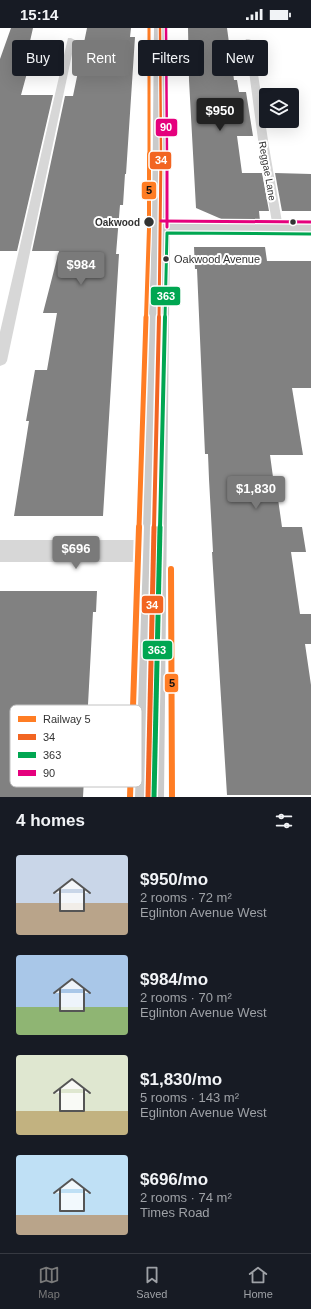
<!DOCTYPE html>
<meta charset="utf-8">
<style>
:root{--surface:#171b24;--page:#242831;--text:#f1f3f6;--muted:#9ea1a6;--line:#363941;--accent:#7a7a7a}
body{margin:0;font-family:Arial,sans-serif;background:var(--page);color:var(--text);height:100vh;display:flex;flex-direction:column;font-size:15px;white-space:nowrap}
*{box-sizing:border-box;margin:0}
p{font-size:13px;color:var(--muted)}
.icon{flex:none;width:22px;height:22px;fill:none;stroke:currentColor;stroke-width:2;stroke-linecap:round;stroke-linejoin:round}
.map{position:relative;height:769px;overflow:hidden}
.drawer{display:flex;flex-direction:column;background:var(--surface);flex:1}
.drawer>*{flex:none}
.top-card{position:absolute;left:12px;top:12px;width:287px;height:36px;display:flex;gap:8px}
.controls{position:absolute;left:259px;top:60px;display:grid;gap:8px}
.controls a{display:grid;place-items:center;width:40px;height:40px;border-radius:4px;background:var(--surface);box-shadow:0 4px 16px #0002;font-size:20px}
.price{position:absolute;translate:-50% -34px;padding:0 9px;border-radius:4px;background:var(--accent);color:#fff;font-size:13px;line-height:26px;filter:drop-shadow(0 1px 2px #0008)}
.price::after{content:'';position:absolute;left:50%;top:24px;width:12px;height:9px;margin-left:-6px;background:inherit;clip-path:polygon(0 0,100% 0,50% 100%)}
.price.on{background:#222;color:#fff}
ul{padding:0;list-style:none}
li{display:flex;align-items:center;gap:12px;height:100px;padding:0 16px}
li span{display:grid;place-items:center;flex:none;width:112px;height:80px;border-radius:4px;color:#555}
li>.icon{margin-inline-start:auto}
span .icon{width:48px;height:48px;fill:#fffc;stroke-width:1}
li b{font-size:17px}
h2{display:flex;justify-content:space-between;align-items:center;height:48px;padding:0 16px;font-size:17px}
.tag{padding:0 14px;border-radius:4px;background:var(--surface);box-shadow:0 4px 16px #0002;font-size:14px;line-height:36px}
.tag.on{background:var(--accent);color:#fff}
.status{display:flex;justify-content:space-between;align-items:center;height:28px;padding:0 20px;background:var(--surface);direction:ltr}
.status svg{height:11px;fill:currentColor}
.dock{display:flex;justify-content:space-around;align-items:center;height:56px;border-top:1px solid var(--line);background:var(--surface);font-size:11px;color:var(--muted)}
.dock a{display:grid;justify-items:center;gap:2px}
.dock .on{color:var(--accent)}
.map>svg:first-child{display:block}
</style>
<div class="status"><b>15:14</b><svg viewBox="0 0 49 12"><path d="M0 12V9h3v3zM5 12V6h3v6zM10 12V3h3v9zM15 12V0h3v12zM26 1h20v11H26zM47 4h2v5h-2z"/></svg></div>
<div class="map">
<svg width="311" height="769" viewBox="0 0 311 769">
<rect width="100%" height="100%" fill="#fff"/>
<g fill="#818181">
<polygon points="11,0 33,0 28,22 33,23 21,67 53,67 17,223 0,223 0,31"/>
<polygon points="87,0 131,0 130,9 135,9 126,146 125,146 123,177 120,177 116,226 119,226 103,488 14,488 29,393 26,393 35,342 47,342 57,285 43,285 59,223 32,223 65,68 73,68"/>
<polygon points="188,0 227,0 234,52 237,52 239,64 246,64 253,108 237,108 242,145 262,145 269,183 259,183 260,193 226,193 196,180 189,52"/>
<polygon points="275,145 311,146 311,183 282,183"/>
<polygon points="194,219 265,219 267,233 311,233 311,360 292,360 303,427 270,427 276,471 278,471 282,499 302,499 306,524 291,524 300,586 311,586 311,616 305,616 311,657 311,767 227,767 212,524 213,524 209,451 208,426 205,426 197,241 195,241"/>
<polygon points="0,563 97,563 96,584 93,584 83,769 0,769"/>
</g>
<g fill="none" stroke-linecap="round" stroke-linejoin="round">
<g fill="#d7d7d7" fill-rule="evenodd">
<polygon points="68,10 71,10 75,12 7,333 5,336 0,338 0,304"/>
<polygon points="246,11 249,11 253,13 269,119 283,200 278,203 273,200 259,119 245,13"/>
</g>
<polygon fill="#d7d7d7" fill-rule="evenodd" points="0,512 153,512 162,515 166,523 162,531 153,534 0,534"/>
<polygon fill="#d0d0d0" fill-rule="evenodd" points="161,194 311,195 311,205 161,204 155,203 152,199 155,195"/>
<polygon fill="#cacaca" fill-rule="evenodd" points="154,0 166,0 170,199 164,769 132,769 152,199"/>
<g stroke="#fff" stroke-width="4.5">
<polyline id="bus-1-far3" points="160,0 161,127"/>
</g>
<g stroke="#fff" stroke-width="5.5">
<polyline id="bus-1-far2" points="159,290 161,126"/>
</g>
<g stroke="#fff" stroke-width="7">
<polyline id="bus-1-far1" points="154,500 159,289"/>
</g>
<g stroke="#fff" stroke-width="8">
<polyline id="bus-1" points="148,769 154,499"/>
</g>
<g stroke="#fff" stroke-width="5.5">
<polyline id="bus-2-far2" points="165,290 167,205 311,206"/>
</g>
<g stroke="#fff" stroke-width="7">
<polyline id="bus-2-far1" points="160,500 165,289"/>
</g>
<g stroke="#fff" stroke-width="8">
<polyline id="bus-2" points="154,769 160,499"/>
</g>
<g stroke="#fff" stroke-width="4.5">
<polyline id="bus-3-far1" points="166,0 167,127"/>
</g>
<g stroke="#fff" stroke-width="5.5">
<g id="bus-3">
<polyline points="167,126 167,199"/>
<polyline points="161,193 311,194"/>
</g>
</g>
<use href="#bus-1-far3" stroke="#f26522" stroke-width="2.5"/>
<use href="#bus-1-far2" stroke="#f26522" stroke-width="3"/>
<use href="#bus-1-far1" stroke="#f26522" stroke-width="4"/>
<use href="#bus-1" stroke="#f26522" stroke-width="5"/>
<use href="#bus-2-far2" stroke="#00a651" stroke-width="3"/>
<use href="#bus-2-far1" stroke="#00a651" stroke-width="4"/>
<use href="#bus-2" stroke="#00a651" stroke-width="5"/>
<use href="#bus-3-far1" stroke="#e5007d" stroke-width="2.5"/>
<use href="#bus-3" stroke="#e5007d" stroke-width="3"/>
<g stroke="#fff" stroke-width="5">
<polyline id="rail-1-far3" points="149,0 149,127"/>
</g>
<g stroke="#fff" stroke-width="6">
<polyline id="rail-1-far2" points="146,290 149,200 149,126"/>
</g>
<g stroke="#fff" stroke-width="8">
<polyline id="rail-1-far1" points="139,500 146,289"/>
</g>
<g stroke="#fff" stroke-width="10">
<g id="rail-1">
<polyline points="171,541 172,769"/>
<polyline points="130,769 139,499"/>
</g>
</g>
<use href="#rail-1-far3" stroke="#ff7d24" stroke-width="3"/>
<use href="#rail-1-far2" stroke="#ff7d24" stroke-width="4"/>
<use href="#rail-1-far1" stroke="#ff7d24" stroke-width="5"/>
<use href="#rail-1" stroke="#ff7d24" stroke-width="6"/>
</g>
<g fill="#333" stroke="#fff" stroke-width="1.5">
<circle cx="149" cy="194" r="5.5"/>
<circle cx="293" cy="194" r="3.5"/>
<circle cx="166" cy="231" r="3.5"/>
</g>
<g text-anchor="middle" stroke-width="4" stroke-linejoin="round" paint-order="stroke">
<g font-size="10" fill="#333" stroke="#fff">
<text transform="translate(268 143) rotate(80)" y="4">Reggae Lane</text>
</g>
<g font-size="10" font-weight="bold" fill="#333" stroke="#fff" text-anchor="end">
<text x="140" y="198">Oakwood</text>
</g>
<g font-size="11" fill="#333" stroke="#fff" text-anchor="start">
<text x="174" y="235">Oakwood Avenue</text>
</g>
</g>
<rect x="10" y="677" width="132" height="82" rx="6" fill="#fff" stroke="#c2c2c2" stroke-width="1"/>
<rect x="18" y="688" width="18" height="6" fill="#ff7d24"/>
<rect x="18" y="706" width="18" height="6" fill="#f26522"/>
<rect x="18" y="724" width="18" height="6" fill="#00a651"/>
<rect x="18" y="742" width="18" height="6" fill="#e5007d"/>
<g font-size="11" fill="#333">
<text x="43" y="695">Railway 5</text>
<text x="43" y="713">34</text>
<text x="43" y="731">363</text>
<text x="43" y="749">90</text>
</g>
<g stroke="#fff" stroke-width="1.5">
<rect x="155" y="90" width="23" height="19" rx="4" fill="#e5007d"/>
<rect x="149" y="123" width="23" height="19" rx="4" fill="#f26522"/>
<rect x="141" y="153" width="16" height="19" rx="4" fill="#ff7d24"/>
<rect x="150" y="258" width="31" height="20" rx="4" fill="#00a651"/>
<rect x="141" y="567" width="23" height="19" rx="4" fill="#f26522"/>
<rect x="142" y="612" width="31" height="20" rx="4" fill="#00a651"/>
<rect x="164" y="645" width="15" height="20" rx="4" fill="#ff7d24"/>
</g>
<g font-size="11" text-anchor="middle" font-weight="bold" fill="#fff">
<text x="166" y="103">90</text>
<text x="161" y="136">34</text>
<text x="166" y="272">363</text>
<text x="152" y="581">34</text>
<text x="157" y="626">363</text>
</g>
<g font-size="11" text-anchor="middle" font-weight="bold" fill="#111">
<text x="149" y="166">5</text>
<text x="172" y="659">5</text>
</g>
</svg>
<div class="controls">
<a><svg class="icon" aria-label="layers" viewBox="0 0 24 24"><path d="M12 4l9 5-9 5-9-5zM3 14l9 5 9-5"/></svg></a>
</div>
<b class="price on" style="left:220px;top:104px">$950</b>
<b class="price" style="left:81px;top:258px">$984</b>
<b class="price" style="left:256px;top:482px">$1,830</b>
<b class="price" style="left:76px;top:542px">$696</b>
<div class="top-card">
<a class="tag">Buy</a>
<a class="tag on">Rent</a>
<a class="tag">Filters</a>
<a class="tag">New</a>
</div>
</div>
<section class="drawer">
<h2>4 homes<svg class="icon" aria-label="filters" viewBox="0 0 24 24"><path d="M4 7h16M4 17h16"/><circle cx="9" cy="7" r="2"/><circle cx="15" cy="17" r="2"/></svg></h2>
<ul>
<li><span style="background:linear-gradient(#c9d6e8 60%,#b9a48a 0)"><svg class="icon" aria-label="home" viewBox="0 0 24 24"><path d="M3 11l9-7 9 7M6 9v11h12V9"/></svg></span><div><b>$950/mo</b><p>2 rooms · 72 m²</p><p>Eglinton Avenue West</p></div></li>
<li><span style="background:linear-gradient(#a9c7e8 65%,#8fb573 0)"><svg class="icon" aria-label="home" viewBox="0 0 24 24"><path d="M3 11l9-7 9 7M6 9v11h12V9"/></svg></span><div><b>$984/mo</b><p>2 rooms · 70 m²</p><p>Eglinton Avenue West</p></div></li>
<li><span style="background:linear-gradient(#dfe7d0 70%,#c2b280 0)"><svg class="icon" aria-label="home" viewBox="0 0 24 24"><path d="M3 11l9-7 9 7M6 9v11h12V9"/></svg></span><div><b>$1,830/mo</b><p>5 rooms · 143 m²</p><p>Eglinton Avenue West</p></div></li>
<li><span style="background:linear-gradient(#bfe0f5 75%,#b9a48a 0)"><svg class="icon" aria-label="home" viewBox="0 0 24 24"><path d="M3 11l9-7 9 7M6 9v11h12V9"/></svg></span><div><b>$696/mo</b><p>2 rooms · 74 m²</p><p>Times Road</p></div></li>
</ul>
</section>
<nav class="dock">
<a class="on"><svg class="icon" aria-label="map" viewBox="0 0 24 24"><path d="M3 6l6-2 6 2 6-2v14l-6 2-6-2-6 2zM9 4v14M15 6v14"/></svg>Map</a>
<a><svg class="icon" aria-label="saved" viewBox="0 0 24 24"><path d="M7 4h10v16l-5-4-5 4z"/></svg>Saved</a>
<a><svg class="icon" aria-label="home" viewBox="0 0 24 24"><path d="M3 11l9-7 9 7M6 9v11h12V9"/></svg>Home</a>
</nav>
